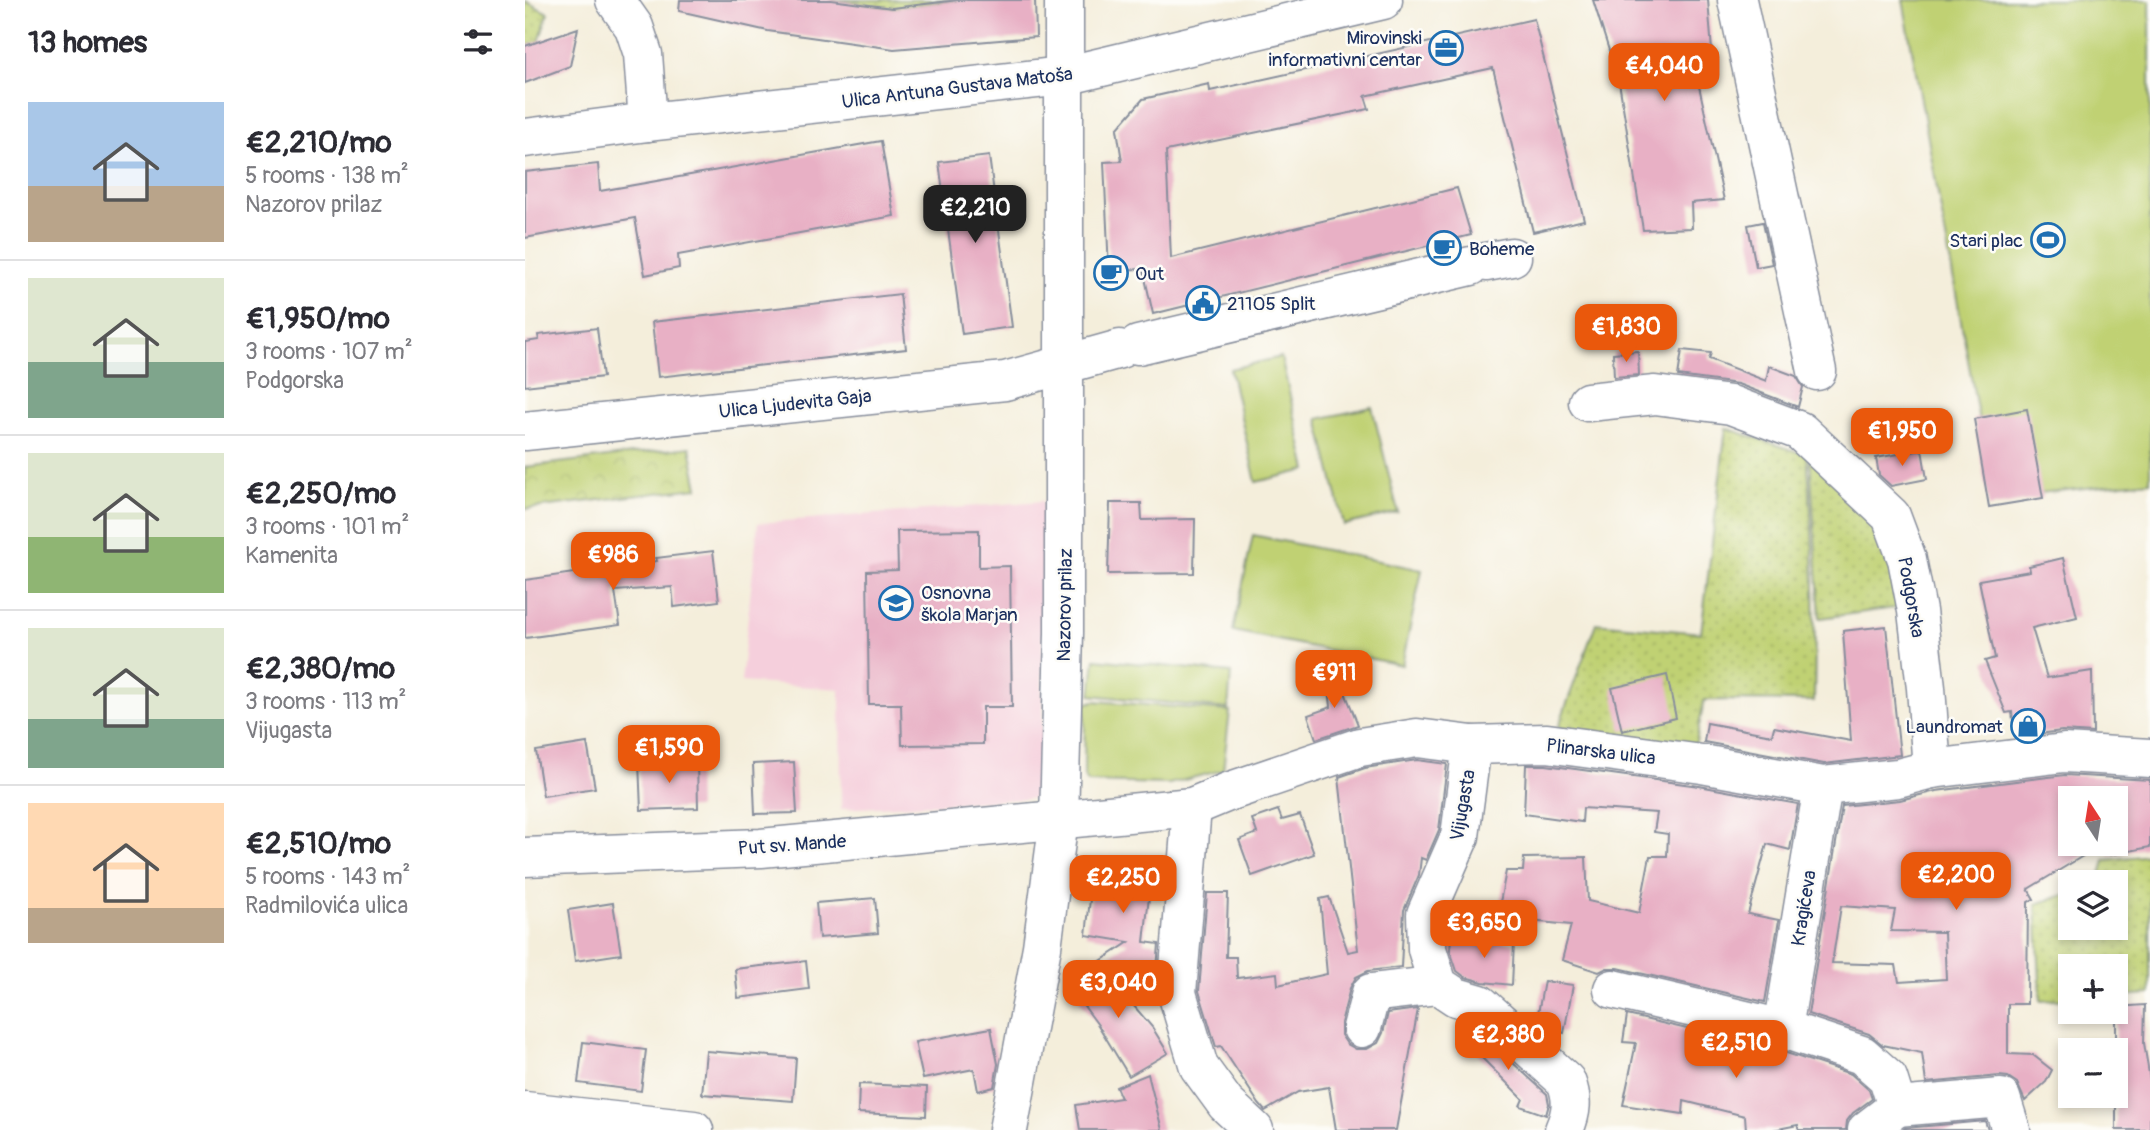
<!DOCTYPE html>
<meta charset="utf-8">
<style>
:root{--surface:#fff;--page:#f2f2f3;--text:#2b2b33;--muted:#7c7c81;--line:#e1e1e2;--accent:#ea580c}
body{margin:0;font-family:Pangolin,sans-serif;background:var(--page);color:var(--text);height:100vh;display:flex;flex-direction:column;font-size:26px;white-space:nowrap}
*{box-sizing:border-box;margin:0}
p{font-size:23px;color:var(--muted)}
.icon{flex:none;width:38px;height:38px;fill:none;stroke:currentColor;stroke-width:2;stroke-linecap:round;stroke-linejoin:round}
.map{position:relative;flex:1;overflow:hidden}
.drawer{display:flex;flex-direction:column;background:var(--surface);width:525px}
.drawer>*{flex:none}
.needle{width:46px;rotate:348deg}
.tools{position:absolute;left:1533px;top:786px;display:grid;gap:14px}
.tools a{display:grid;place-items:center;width:70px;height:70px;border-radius:0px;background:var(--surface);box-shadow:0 4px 10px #0003;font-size:35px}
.price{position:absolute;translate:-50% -60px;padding:0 16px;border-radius:14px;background:var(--accent);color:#fff;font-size:23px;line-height:46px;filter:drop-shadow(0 2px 4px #0008)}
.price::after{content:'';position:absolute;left:50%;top:42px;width:21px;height:16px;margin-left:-10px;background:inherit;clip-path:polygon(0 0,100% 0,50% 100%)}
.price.current{background:#222;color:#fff}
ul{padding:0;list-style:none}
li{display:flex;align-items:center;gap:21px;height:175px;padding:0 28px}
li+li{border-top:2px solid var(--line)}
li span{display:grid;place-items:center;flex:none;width:196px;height:140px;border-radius:0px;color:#555}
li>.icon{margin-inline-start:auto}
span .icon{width:84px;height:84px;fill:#fffc;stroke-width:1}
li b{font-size:30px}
h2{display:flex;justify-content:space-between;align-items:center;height:84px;padding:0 28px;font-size:30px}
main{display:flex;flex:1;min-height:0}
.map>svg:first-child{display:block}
</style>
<main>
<section class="drawer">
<h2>13 homes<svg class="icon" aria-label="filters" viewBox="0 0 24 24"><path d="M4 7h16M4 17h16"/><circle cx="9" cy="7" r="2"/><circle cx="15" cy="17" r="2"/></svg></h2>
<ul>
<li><span style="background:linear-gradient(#a9c7e8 60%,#b9a48a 0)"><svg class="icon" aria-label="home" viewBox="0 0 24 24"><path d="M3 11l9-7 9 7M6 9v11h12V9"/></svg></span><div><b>€2,210/mo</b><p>5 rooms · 138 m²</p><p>Nazorov prilaz</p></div></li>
<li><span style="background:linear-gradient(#dfe7d0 60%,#7fa58c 0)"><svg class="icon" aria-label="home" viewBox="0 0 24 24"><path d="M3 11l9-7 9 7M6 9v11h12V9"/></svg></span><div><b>€1,950/mo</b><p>3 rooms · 107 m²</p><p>Podgorska</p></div></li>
<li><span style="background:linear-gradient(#dfe7d0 60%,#8fb573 0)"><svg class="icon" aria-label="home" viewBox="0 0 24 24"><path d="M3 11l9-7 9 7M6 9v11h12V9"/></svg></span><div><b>€2,250/mo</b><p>3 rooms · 101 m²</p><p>Kamenita</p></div></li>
<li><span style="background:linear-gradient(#dfe7d0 65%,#7fa58c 0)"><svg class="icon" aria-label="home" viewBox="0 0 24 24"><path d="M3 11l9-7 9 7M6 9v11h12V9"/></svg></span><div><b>€2,380/mo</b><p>3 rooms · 113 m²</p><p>Vijugasta</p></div></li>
<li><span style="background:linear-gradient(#ffd9b3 75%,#b9a48a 0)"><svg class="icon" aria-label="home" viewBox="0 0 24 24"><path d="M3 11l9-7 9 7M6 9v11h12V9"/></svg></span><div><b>€2,510/mo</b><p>5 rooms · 143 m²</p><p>Radmilovića ulica</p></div></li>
</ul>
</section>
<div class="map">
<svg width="1625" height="1130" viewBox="0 0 1625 1130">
<defs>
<pattern id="park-crowns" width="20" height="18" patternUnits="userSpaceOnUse" patternTransform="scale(1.75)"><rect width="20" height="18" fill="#c0d173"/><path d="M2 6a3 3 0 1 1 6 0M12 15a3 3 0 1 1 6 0" fill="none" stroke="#a4b466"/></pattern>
<pattern id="garden-dots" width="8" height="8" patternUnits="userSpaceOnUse" patternTransform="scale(1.75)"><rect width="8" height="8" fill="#c0d173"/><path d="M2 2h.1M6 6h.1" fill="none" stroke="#a4b466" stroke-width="1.8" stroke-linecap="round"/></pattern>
</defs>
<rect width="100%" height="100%" fill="#fdfcf7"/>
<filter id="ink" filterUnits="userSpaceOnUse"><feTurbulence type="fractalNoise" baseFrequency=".0143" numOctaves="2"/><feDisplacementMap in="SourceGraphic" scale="14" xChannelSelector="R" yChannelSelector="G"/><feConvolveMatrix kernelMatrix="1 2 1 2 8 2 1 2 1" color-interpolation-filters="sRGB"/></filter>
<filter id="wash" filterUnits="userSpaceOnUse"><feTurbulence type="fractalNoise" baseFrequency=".00686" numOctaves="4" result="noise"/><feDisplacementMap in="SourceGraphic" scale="28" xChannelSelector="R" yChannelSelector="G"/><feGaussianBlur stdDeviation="1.57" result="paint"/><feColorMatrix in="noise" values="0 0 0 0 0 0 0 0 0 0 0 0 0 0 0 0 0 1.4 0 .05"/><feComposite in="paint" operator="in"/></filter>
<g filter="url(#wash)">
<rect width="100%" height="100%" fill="#f4eedb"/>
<polygon fill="#f5cfdc" points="518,501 517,798 316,809 315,689 216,682 233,523"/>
<g fill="#c0d173" stroke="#6e8068" stroke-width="2">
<polygon points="1378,0 1625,0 1625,481 1468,498"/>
<polygon points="756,357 782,470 731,482 705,369"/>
<polygon points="847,407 873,512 819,525 793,419"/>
<polygon points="728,535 897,570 877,665 708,631"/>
<polygon points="570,659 706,673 703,709 566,695"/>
<polygon points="569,701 705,711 698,770 644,784 562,782 559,776 560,704"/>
</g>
<polygon fill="url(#park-crowns)" stroke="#6e8068" stroke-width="2" points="165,447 173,488 0,509 0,467"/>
<g fill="url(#garden-dots)" stroke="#6e8068" stroke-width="2">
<polygon points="306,0 433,0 367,8"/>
<polygon points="0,1 23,13 14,42 0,46"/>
<path d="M1201,428L1282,455C1289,538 1291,619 1289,701L1179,700L1170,747L1033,728L1071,623L1176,633Z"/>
<polygon points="1285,457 1369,534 1378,607 1295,618"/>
<polygon points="1625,855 1625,994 1591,996 1591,966 1545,966 1545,999 1516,1001 1511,904 1545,893 1545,928 1591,928 1591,882 1574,882 1580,860"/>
</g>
<g id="blocks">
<g fill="#e8b0c5" fill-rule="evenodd">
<polygon points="155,0 306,0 367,8 433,0 510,0 511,37 369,49 243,31 154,11"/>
<polygon points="1068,0 1183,0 1188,64 1170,68 1199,200 1166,203 1167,228 1118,230 1094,82"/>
<polygon points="1009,19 1059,220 1008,232 968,68 840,96 844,109 641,151 646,258 932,188 946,235 628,314 618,269 584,270 579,162 597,161 592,129 618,99 684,84 685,91"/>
<polygon points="53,28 45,66 0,83 0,46"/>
<polygon points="356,141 369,216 153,255 154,268 120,275 110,218 0,238 0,172 73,164 75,191"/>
<polygon points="464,156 487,327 437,334 414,162"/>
<polygon points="1238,222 1247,264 1231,267 1223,225"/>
<polygon points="375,294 381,349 133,377 127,322"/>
<polygon points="72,328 78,377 0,386 0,342 14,340 13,335"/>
<polygon points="1157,350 1186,353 1184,359 1241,381 1244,366 1271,376 1278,387 1273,407 1213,384 1153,376"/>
<polygon points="1113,351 1114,375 1089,377 1088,353"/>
<polygon points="1502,409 1518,498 1464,507 1449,419"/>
<polygon points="1397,450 1402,479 1366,486 1354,475 1351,458"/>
<polygon points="585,503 616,503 617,520 670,519 669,573 583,574"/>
<polygon points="454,530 454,567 485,566 487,707 458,707 458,744 377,745 376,704 344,704 342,571 373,570 372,531"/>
<polygon points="188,551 194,601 149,607 147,587 90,591 95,625 0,638 0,580 132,561 131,558"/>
<polygon points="1538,558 1552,617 1507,628 1522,678 1567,671 1568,733 1537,731 1490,737 1487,712 1481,713 1460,661 1470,658 1454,580 1505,571 1504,566"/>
<polygon points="1361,626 1375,755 1299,764 1179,742 1182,723 1247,735 1249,727 1326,741 1318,631"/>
<polygon points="810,667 833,725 791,739 783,715 806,707 802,669"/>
<polygon points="1142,675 1151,718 1097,731 1087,688"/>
<polygon points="62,743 70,788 18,796 11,751"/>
<polygon points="172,760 173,808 116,810 114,762"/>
<polygon points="892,760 922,764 914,830 901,860 896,858 894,875 879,910 876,967 843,971 831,977 825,988 816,1023 816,1035 822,1044 831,1049 842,1049 853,1043 858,1033 863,1013 893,1009 871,1130 811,1130 804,1087 773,1092 740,1111 734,1104 696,1046 691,1047 674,991 682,893 703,893 701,957 711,957 712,978 752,973 753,985 802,974 795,899 804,897 823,952 833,950 814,777 840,768"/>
<polygon points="269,762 272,813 230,814 228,764"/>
<polygon points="1001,765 1021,765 1174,786 1273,804 1265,850 1242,844 1223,914 1254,920 1240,1002 1093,968 1082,968 1074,972 1037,960 1046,925 972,918 981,871 998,871 999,858 1061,857 1063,901 1114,913 1125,856 1142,856 1143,834 1129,832 1132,813 1058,808 1057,822 999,814"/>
<path d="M1540,775L1625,780V847L1585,855L1578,844L1503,889L1509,899L1503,902L1502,1004H1483V1054L1508,1055L1527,1070L1521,1082L1500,1101L1492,1083L1483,1077L1474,1076L1401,1083L1397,1053L1358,1045L1344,1034L1283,1014L1317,806L1375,800L1411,791ZM1545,798H1591V844H1545ZM1316,906L1370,910L1366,931L1419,932L1421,979L1374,982L1371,965L1307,963Z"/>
<polygon points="753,810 757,820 775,815 789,854 727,876 714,840 732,833 727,819"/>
<polygon points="587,866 627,870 619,942 634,944 632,969 574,962 604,942 561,935 568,873 585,875"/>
<polygon points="350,898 353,933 294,938 291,903"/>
<polygon points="88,903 96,954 50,961 43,910"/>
<polygon points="926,938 989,943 987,985 958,982 940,977 932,971 925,950"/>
<polygon points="281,961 284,989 213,998 210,969"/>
<polygon points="572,963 627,1027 643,1053 604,1076 573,1025 542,983"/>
<polygon points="1019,981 1048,985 1039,1033 1016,1029 1011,1024"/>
<polygon points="1620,1005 1619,1043 1625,1080 1625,1130 1591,1130 1591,1007"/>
<polygon points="1102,1015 1252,1050 1326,1074 1344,1090 1347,1099 1328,1113 1322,1121 1321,1130 1274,1130 1273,1125 1248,1130 1221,1130 1220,1116 1159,1101 1158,1114 1098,1105 1111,1043 1098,1042"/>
<polygon points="945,1024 1022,1094 1024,1104 1021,1115 995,1106 998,1099 935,1036"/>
<polygon points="466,1028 473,1064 469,1087 453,1091 449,1069 398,1079 390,1042"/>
<polygon points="58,1042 121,1050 116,1091 53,1083"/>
<polygon points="181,1051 271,1058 268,1101 177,1094"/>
<polygon points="623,1074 637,1130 555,1130 551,1105 596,1098 591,1087"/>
<polygon points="334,1084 402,1087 401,1116 333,1113"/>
<polygon points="1460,1121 1463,1130 1378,1130 1380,1128"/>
</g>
</g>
</g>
<g filter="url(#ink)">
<use href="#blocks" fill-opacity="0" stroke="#888e9c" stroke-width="2"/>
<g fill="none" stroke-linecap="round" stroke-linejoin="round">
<g stroke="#888e9c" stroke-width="41">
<g id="minor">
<polyline points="90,0 109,27 118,54 123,122"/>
<polyline points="1212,0 1292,371"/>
<polyline points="0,138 123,122 539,76 858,0"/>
<polyline points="961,262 987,257"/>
<polyline points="613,345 946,266"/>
<polyline points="1063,402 1130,395 1206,405 1275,431 1366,516 1382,559 1392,611 1401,688 1407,769"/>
<polyline points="0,431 480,381 595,349"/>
<path d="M947,745L935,836L901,914L902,949L913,985L931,997L955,1004L1041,1081C1048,1099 1047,1112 1039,1130"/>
<polyline points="667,807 652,993 674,1067 701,1104 729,1130"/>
<polyline points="0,857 236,848 667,807 703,792 835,747 892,738 947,745 1022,743 1177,764 1298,786 1373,778 1407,769 1539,753 1625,758"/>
<polyline points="1088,989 1258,1029 1337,1055 1363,1078 1372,1107 1476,1098 1486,1130"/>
<polyline points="837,1028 846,993 913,985"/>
<polyline points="1258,1029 1298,786"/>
<polyline points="0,1111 169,1130"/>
<polyline points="483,1130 517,947 534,819 539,633 539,0"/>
<polyline points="1342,1130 1372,1107"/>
</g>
</g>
<use href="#minor" stroke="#fff" stroke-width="38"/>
</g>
</g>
<defs>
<g id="office-ring" transform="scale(1.75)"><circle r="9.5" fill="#fdfcf7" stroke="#1f6fb2" stroke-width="1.5"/><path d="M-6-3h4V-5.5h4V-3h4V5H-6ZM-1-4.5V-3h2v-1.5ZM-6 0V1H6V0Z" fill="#1f6fb2"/></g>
<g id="stadium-ring" transform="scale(1.75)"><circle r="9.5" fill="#fdfcf7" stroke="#1f6fb2" stroke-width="1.5"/><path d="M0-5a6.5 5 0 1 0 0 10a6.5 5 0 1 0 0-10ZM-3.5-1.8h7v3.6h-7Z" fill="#1f6fb2"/></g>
<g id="cafe-ring" transform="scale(1.75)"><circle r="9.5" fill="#fdfcf7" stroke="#1f6fb2" stroke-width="1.5"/><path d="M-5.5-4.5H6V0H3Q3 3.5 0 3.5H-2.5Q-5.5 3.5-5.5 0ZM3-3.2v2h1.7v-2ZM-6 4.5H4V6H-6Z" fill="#1f6fb2"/></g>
<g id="civic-ring" transform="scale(1.75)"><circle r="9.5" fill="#fdfcf7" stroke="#1f6fb2" stroke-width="1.5"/><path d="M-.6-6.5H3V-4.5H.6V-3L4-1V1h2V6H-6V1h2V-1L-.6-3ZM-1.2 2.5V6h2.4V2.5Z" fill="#1f6fb2"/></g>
<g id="school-ring" transform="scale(1.75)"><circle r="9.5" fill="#fdfcf7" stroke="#1f6fb2" stroke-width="1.5"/><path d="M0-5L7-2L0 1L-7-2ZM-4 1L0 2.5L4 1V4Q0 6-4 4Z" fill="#1f6fb2"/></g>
<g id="shop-ring" transform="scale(1.75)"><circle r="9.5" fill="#fdfcf7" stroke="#1f6fb2" stroke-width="1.5"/><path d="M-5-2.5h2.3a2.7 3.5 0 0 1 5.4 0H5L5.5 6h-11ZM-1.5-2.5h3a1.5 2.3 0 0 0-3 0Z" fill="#1f6fb2"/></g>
</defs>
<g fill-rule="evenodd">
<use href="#office-ring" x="921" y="48"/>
<use href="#stadium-ring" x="1523" y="240"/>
<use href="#cafe-ring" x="919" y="248"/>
<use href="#cafe-ring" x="586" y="273"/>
<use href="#civic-ring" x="678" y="303"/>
<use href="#school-ring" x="371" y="603"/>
<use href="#shop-ring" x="1503" y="726"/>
</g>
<g text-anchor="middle" stroke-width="5" stroke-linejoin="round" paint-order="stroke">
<g font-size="19" fill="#1b2f5e" stroke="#fdfcf7" text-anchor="start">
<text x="897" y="44" text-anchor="end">Mirovinski<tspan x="897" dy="22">informativni centar</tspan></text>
<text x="1498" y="247" text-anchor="end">Stari plac</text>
<text x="944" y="255">Boheme</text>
<text x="610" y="280">Out</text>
<text x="702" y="310">21105 Split</text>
<text x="396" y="599">Osnovna<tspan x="396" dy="22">škola Marjan</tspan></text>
<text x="1478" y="733" text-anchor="end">Laundromat</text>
</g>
<g font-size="19" fill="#1b2f5e" stroke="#fdfcf7">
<text transform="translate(432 87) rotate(-7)" y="7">Ulica Antuna Gustava Matoša</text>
<text transform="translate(270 403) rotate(-6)" y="7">Ulica Ljudevita Gaja</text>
<text transform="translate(1387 597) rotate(80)" y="7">Podgorska</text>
<text transform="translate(539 605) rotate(-89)" y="7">Nazorov prilaz</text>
<text transform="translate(1076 751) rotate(7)" y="7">Plinarska ulica</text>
<text transform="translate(937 805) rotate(-80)" y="7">Vijugasta</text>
<text transform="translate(267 844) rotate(-4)" y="7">Put sv. Mande</text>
<text transform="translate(1278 908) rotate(-81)" y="7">Kragićeva</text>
</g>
</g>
</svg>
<div class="tools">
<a><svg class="needle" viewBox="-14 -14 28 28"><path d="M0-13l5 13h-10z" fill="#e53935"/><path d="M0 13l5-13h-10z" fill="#7c7c81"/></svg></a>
<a><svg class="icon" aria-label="layers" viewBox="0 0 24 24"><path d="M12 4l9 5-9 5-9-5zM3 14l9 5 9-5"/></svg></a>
<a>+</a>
<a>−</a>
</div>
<b class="price" style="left:1139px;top:103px">€4,040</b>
<b class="price current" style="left:450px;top:245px">€2,210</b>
<b class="price" style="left:1101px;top:364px">€1,830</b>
<b class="price" style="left:1377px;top:468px">€1,950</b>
<b class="price" style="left:88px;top:592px">€986</b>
<b class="price" style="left:809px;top:710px">€911</b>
<b class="price" style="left:144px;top:785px">€1,590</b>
<b class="price" style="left:1431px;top:912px">€2,200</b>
<b class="price" style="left:598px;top:915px">€2,250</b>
<b class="price" style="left:959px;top:960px">€3,650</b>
<b class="price" style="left:593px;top:1020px">€3,040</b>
<b class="price" style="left:983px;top:1072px">€2,380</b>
<b class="price" style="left:1211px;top:1080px">€2,510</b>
</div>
</main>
